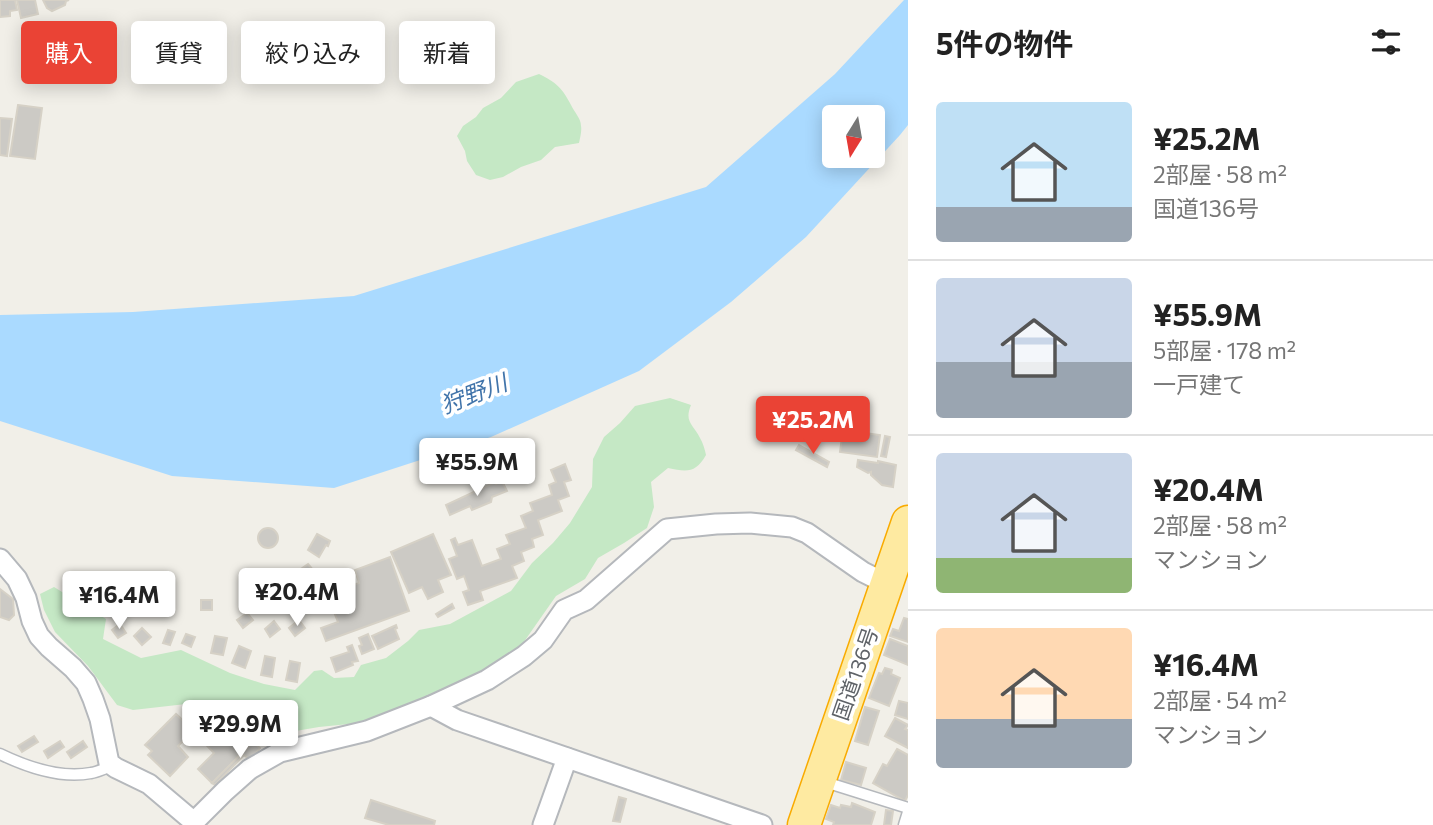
<!DOCTYPE html>
<html lang="ja">
<meta charset="utf-8">
<style>
:root{--surface:#fff;--page:#f2f2f2;--text:#222;--muted:#767676;--line:#e0e0e0;--accent:#ea4335}
body{margin:0;font-family:Commissioner,"Noto Sans JP",sans-serif;background:var(--page);color:var(--text);height:100vh;display:flex;flex-direction:column;font-size:26px;white-space:nowrap}
*{box-sizing:border-box;margin:0}
p{font-size:23px;color:var(--muted)}
.icon{flex:none;width:38px;height:38px;fill:none;stroke:currentColor;stroke-width:2;stroke-linecap:round;stroke-linejoin:round}
.map{position:relative;flex:1;overflow:hidden}
.drawer{display:flex;flex-direction:column;background:var(--surface);width:525px}
.drawer>*{flex:none}
.top-card{position:absolute;left:21px;top:21px;width:665px;height:63px;display:flex;gap:14px}
.needle{width:46px;rotate:191deg}
.fabs{position:absolute;left:822px;top:105px;display:grid;gap:14px}
.fabs a{display:grid;place-items:center;width:63px;height:63px;border-radius:7px;background:var(--surface);box-shadow:0 4px 18px #0003;font-size:35px}
.price{position:absolute;translate:-50% -60px;padding:0 16px;border-radius:7px;background:#fff;color:#222;font-size:23px;line-height:46px;filter:drop-shadow(0 2px 4px #0008)}
.price::after{content:'';position:absolute;left:50%;top:42px;width:21px;height:16px;margin-left:-10px;background:inherit;clip-path:polygon(0 0,100% 0,50% 100%)}
.price.active{background:var(--accent);color:#fff}
ul{padding:0;list-style:none}
li{display:flex;align-items:center;gap:21px;height:175px;padding:0 28px}
li+li{border-top:2px solid var(--line)}
li span{display:grid;place-items:center;flex:none;width:196px;height:140px;border-radius:7px;color:#555}
li>.icon{margin-inline-start:auto}
span .icon{width:84px;height:84px;fill:#fffc;stroke-width:1}
li b{font-size:30px}
h2{display:flex;justify-content:space-between;align-items:center;height:84px;padding:0 28px;font-size:30px}
.chip{padding:0 24px;border-radius:7px;background:var(--surface);box-shadow:0 4px 18px #0003;font-size:24px;line-height:63px}
.chip.active{background:var(--accent);color:#fff}
main{display:flex;flex:1;min-height:0}
.map>svg:first-child{display:block}
</style>
<main>
<div class="map">
<svg width="908" height="825" viewBox="0 0 908 825">
<rect width="100%" height="100%" fill="#f1efe8"/>
<g fill="#c5e8c5">
<path d="M539,74C556,82 563,89 571,105C574,112 581,118 581,126C582,131 580,138 579,143L555,147L541,160L521,167L503,177L490,180L476,175L467,161L465,151L457,136L463,126L476,117L483,108L501,98L516,82Z"/>
<path d="M670,398L691,405C684,422 693,424 700,438C703,443 705,450 706,455C696,473 687,472 668,468L651,482L654,507L647,528L624,543L598,558L585,579L556,596L521,646L484,671L419,701L369,722L319,727L284,733L254,724L219,706L186,704L133,710L117,705L88,666L55,632L44,610L40,594L54,587L106,619L103,639L141,658L181,650L230,673L264,684L295,690L314,671L322,670L334,678L354,677L361,665L386,658L408,641L419,630L450,624L511,591L532,563L553,543L570,523L592,487L593,459L604,437L620,423L635,406Z"/>
</g>
<path fill="#aadaff" fill-rule="evenodd" d="M904,0H908V125L900,135L806,237L731,302L639,371L491,437L334,488L172,476L0,421V315L133,312L354,296L706,187L835,74ZM873,117V156H835V117Z"/>
<g fill="#cccac5" stroke="#d6d1c6" stroke-width="2">
<polygon points="0,0 15,0 17,10 10,11 10,16 0,17"/>
<polygon points="17,0 35,0 38,14 21,18"/>
<polygon points="43,0 69,0 66,1 65,5 52,11 47,8"/>
<polygon points="18,105 42,108 35,159 10,156"/>
<polygon points="0,118 12,119 7,156 0,155"/>
<polygon points="843,430 880,435 877,457 840,452"/>
<polygon points="885,436 890,437 886,457 881,456"/>
<polygon points="799,445 829,462 827,467 796,450"/>
<polygon points="858,460 878,463 878,461 896,465 893,487 882,485 871,475 871,472 868,473 857,467"/>
<polygon points="565,464 571,480 564,482 569,496 558,500 562,511 538,520 543,535 532,539 534,547 521,552 524,561 512,566 517,578 480,591 483,600 468,605 463,592 469,590 464,576 457,579 449,559 457,556 451,540 455,538 458,545 472,540 482,566 501,559 497,549 510,544 506,535 526,528 521,516 533,511 530,503 552,495 549,485 556,482 551,470"/>
<polygon points="502,481 507,491 492,497 491,502 472,510 470,506 450,515 446,505 495,482 496,484"/>
<circle cx="268" cy="538" r="10"/>
<polygon points="317,534 330,541 328,546 326,545 319,557 308,550"/>
<polygon points="433,534 451,575 438,580 443,592 428,599 422,587 409,593 391,552"/>
<polygon points="390,557 409,611 326,641 321,628 338,622 332,607 344,602 346,588 359,583 355,570"/>
<polygon points="308,564 314,571 304,579 298,571"/>
<polygon points="0,589 13,599 14,615 9,620 0,617"/>
<polygon points="269,589 275,597 265,604 259,596"/>
<polygon points="291,594 297,601 287,609 281,602"/>
<rect x="201" y="600" width="11" height="10"/>
<polygon points="452,604 454,608 438,617 436,614"/>
<polygon points="247,613 253,620 243,628 237,620"/>
<polygon points="904,618 908,619 908,642 890,636 893,629 899,631"/>
<polygon points="299,620 305,628 295,636 289,628"/>
<polygon points="274,621 280,629 270,637 265,629"/>
<polygon points="120,624 126,633 118,638 112,630"/>
<polygon points="396,625 397,628 395,629 399,639 378,649 372,636"/>
<polygon points="142,628 151,637 142,645 134,636"/>
<polygon points="168,630 175,632 170,645 163,643"/>
<polygon points="186,634 195,637 191,647 182,643"/>
<polygon points="368,634 374,649 362,654 359,646 362,645 359,638"/>
<polygon points="215,636 227,638 223,655 211,653"/>
<polygon points="890,639 908,646 908,665 884,655"/>
<polygon points="352,645 358,661 352,662 353,665 336,672 331,658 349,652 347,647"/>
<polygon points="239,646 251,651 245,668 232,663"/>
<polygon points="265,656 275,658 272,677 261,675"/>
<polygon points="290,661 300,663 297,682 286,680"/>
<polygon points="885,668 892,670 891,674 900,678 889,706 869,698 879,673 882,674"/>
<polygon points="899,701 908,703 908,719 895,715"/>
<polygon points="865,707 879,711 868,745 855,741"/>
<polygon points="219,710 253,742 212,783 198,769 214,753 193,731 178,746 188,757 170,776 148,755 152,751 145,745 176,714 189,726 196,719 203,725"/>
<polygon points="895,718 908,725 905,729 908,730 908,748 885,736"/>
<polygon points="34,736 38,742 22,752 18,746"/>
<polygon points="60,741 64,747 48,758 44,751"/>
<polygon points="83,741 87,747 71,758 67,752"/>
<polygon points="253,742 260,748 250,760 244,755 215,785 212,783"/>
<polygon points="897,749 908,755 908,795 905,801 873,783 883,764 887,766"/>
<polygon points="846,762 866,768 861,785 841,780"/>
<polygon points="619,797 626,799 620,822 613,821"/>
<polygon points="371,800 435,821 434,825 389,825 365,818"/>
<polygon points="852,803 875,812 871,825 833,825 834,822 826,819 831,805 840,808 841,805 851,807"/>
<polygon points="886,810 893,811 891,825 884,825"/>
</g>
<g fill="none" stroke-linecap="round" stroke-linejoin="round">
<g stroke="#b5b8bc" stroke-width="13">
<g id="service">
<path d="M0,754C27,767 61,779 91,773C98,772 105,768 112,766"/>
<polyline points="822,781 908,808"/>
<polyline points="904,825 908,812"/>
</g>
</g>
<g stroke="#b5b8bc" stroke-width="23">
<g id="minor">
<polyline points="0,559 17,579 26,598 32,621 39,636 49,647 73,668 86,683 93,699 100,719 109,763 116,768 149,784 194,822"/>
<polyline points="431,706 457,720 762,825"/>
<polyline points="194,825 194,822 225,791 250,769 280,752 367,731 431,706 487,680 524,656 543,640 564,610 586,600 667,529 716,524 750,523 792,527 807,533 863,572 873,577 889,577"/>
<polyline points="543,825 567,758"/>
</g>
</g>
<g stroke="#f9ab00" stroke-width="35">
<polyline id="trunk" points="804,825 908,522"/>
</g>
<use href="#service" stroke="#fff" stroke-width="10"/>
<use href="#minor" stroke="#fff" stroke-width="19"/>
<use href="#trunk" stroke="#feeaa1" stroke-width="32"/>
</g>
<g text-anchor="middle" stroke-width="7" stroke-linejoin="round" paint-order="stroke">
<g font-size="21" fill="#5f6368" stroke="#fff">
<text transform="translate(856 674) rotate(-71)" y="7">国道136号</text>
</g>
<g font-size="23" font-style="italic" fill="#4174aa" stroke="#fff">
<text transform="translate(474 394) rotate(-21)" y="8">狩野川</text>
</g>
</g>
</svg>
<div class="fabs">
<a><svg class="needle" viewBox="-14 -14 28 28"><path d="M0-13l5 13h-10z" fill="#e53935"/><path d="M0 13l5-13h-10z" fill="#767676"/></svg></a>
</div>
<b class="price active" style="left:813px;top:456px">¥25.2M</b>
<b class="price" style="left:477px;top:498px">¥55.9M</b>
<b class="price" style="left:297px;top:628px">¥20.4M</b>
<b class="price" style="left:119px;top:631px">¥16.4M</b>
<b class="price" style="left:240px;top:760px">¥29.9M</b>
<div class="top-card">
<a class="chip active">購入</a>
<a class="chip">賃貸</a>
<a class="chip">絞り込み</a>
<a class="chip">新着</a>
</div>
</div>
<section class="drawer">
<h2>5件の物件<svg class="icon" aria-label="filters" viewBox="0 0 24 24"><path d="M4 7h16M4 17h16"/><circle cx="9" cy="7" r="2"/><circle cx="15" cy="17" r="2"/></svg></h2>
<ul>
<li><span style="background:linear-gradient(#bfe0f5 75%,#9aa5b1 0)"><svg class="icon" aria-label="home" viewBox="0 0 24 24"><path d="M3 11l9-7 9 7M6 9v11h12V9"/></svg></span><div><b>¥25.2M</b><p>2部屋 · 58 m²</p><p>国道136号</p></div></li>
<li><span style="background:linear-gradient(#c9d6e8 60%,#9aa5b1 0)"><svg class="icon" aria-label="home" viewBox="0 0 24 24"><path d="M3 11l9-7 9 7M6 9v11h12V9"/></svg></span><div><b>¥55.9M</b><p>5部屋 · 178 m²</p><p>一戸建て</p></div></li>
<li><span style="background:linear-gradient(#c9d6e8 75%,#8fb573 0)"><svg class="icon" aria-label="home" viewBox="0 0 24 24"><path d="M3 11l9-7 9 7M6 9v11h12V9"/></svg></span><div><b>¥20.4M</b><p>2部屋 · 58 m²</p><p>マンション</p></div></li>
<li><span style="background:linear-gradient(#ffd9b3 65%,#9aa5b1 0)"><svg class="icon" aria-label="home" viewBox="0 0 24 24"><path d="M3 11l9-7 9 7M6 9v11h12V9"/></svg></span><div><b>¥16.4M</b><p>2部屋 · 54 m²</p><p>マンション</p></div></li>
</ul>
</section>
</main>
